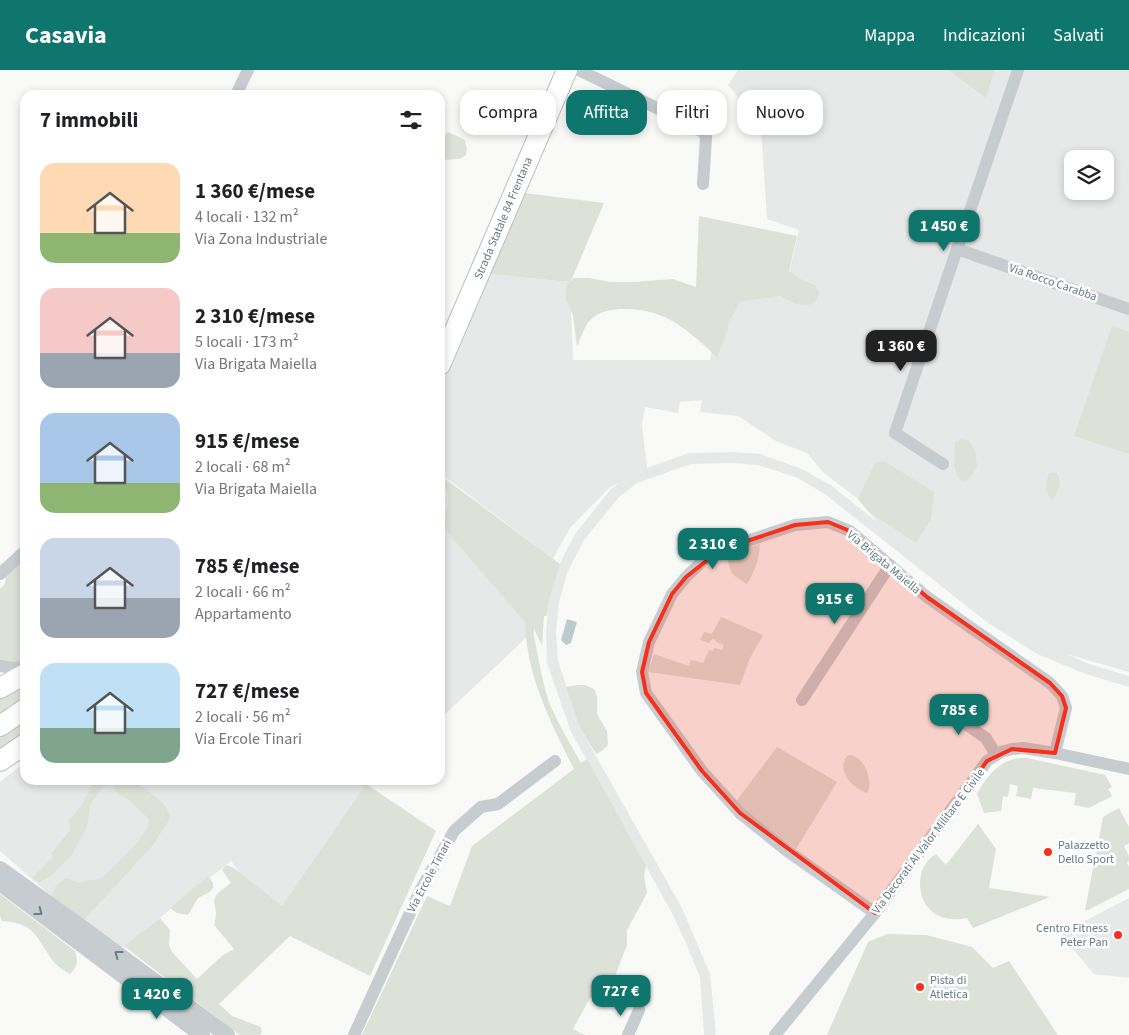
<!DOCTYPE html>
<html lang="it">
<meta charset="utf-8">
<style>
:root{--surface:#fff;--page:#f2f2f2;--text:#202124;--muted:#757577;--accent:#0f766e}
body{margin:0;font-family:"Source Sans 3",sans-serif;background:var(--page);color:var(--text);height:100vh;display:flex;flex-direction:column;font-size:19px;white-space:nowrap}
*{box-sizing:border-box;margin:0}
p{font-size:16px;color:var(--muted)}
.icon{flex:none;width:28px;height:28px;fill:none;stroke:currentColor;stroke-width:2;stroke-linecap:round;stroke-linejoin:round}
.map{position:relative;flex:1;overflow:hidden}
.side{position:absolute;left:20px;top:20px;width:425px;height:695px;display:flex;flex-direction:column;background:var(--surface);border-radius:15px;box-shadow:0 2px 8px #0003}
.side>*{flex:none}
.hud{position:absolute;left:460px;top:20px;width:475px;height:45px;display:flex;gap:10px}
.buttons{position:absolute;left:1064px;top:80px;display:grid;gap:10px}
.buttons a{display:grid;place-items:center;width:50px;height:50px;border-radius:10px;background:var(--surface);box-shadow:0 2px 8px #0003;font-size:25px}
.price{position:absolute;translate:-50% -42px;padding:0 11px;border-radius:10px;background:var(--accent);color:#fff;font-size:16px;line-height:32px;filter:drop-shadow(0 1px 2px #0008)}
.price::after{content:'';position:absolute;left:50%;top:30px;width:15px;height:11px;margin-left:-8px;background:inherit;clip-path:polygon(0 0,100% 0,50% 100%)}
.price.current{background:#222;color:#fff}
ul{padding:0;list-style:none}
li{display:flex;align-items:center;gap:15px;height:125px;padding:0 20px}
li span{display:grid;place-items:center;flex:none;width:140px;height:100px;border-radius:15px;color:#555}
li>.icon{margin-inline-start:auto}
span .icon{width:60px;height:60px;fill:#fffc;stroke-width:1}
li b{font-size:21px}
h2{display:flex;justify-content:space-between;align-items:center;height:60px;padding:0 20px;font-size:21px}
.chip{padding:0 18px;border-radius:15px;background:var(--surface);box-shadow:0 2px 8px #0003;font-size:18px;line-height:45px}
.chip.current{background:var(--accent);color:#fff}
header{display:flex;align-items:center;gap:30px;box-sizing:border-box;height:70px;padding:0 25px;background:var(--accent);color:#fff}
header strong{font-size:24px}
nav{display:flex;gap:28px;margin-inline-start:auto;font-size:18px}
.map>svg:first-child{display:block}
</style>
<header>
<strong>Casavia</strong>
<nav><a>Mappa</a><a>Indicazioni</a><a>Salvati</a></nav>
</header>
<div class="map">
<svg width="1129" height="965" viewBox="0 0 1129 965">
<rect width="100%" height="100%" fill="#f9f9f7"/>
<g fill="#e7e9e8" fill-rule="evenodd">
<path d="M738,0H948L986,28L995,0H1129V602L1067,584L1089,594L1129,606V617L1086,604L1037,584L988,553L826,425L798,408L758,395L732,393L691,394L637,413L619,427L584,470L567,503L559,532L556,562L558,591L580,658L682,838L710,904L716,963L715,965H704L700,907L685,871L672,843L571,662L547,593L546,562L549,530L557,499L575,464L611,419L620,412L610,417L570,458L553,489L440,403V314L489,204L570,212L573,290H710L720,235L784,225L799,160L767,149L761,55L728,15ZM1072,89H1105V121H1072ZM702,330L700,342L738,346L776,371L807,383L824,403L858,429L877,452L832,416L802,399L760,384L733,382L689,383L647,398L642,354L645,337L678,343L680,332Z"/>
<polygon points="440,411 446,416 450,425 443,450 486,493 525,552 526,568 440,649"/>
<polygon points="25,692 25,710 371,710 366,714 282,837 241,804 231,791 122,878 52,827 0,781 0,712"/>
<polygon points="1129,828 1129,908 1094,904 1060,864"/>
</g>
<g fill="#dce2d7">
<polygon points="948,0 995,0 986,28"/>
<polygon points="448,62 465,70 467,79 466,85 460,89 440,90 440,71"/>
<path d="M525,123L604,133L571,211L574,208H589L610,212H633L673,209L696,217L699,146L797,166L789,201L798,208L816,216L819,222L817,230L809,235L796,234L780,226L740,232L729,252L726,265L717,287C688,260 665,238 623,239C614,239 601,241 594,247C584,254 582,266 577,277L573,245L566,229V216L570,212L489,204Z"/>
<polygon points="1112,256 1129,262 1129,384 1074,366"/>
<path d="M961,369L969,371L975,381L977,396L971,407L964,412C951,403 954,387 955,373Z"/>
<polygon points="884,391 934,422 931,449 916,473 868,441 858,429 875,393"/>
<path d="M1053,402L1057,403C1062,413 1059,421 1052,430C1044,424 1046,412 1049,403Z"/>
<path d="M440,405L560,494L549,530L547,546H544L542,576L534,559V566C539,589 542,613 550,635C559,655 570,674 581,693L587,689L646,796L644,806L647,823L627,860V875L612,914L599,912L573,959L585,965H362L427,826L450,836L472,776L574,699C551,653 526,605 525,552L442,456C445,439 455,423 440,411Z"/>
<path d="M760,474C759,490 755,501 747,514C728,503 732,503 726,484Z"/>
<polygon points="25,485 25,592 0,593 0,519 5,514 6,505"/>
<polygon points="721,547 763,565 750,588 740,615 648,602 654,584 689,596 691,590 703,593 709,580 713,581 714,578 722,580 724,575 716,572 716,570 712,569 709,573 700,570 704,562 712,564"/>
<polygon points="25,613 25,627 0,644 0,629"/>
<polygon points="577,615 585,615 594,619 597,626 597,644 607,661 608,675 602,681 596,684 580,658 566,617"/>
<polygon points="25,647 25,662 0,679 0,664"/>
<polygon points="777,677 837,712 796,779 734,734"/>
<path d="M848,685C864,684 874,712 867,723C852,718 835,700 848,685Z"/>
<path d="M1027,688L1105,705L1112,717L1108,719L1112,726L1089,738L1074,735L1076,723L1033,718L1031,729L1016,726L1018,716L1010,714L1008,727L1003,726L1001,741L984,743L977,724C984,711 996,694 1011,690C1016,688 1022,688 1027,688Z"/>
<path d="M95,710H134L164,734L171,747L153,775L83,851L52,827C53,817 57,814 66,808L80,813L88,810L100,809L110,800L138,772L147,758L149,749L129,730L117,723L111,715L102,718L90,735L88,752L85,761L71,786L51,806L40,812L32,808L53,787L51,784L70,760L69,750L81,736Z"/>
<path d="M366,714L436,761L370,906L290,866L219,934L232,946L261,957L262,963L260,965H240L124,876L160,848L170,860L169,875L172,882L197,909L223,885L234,879L214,855C222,830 201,834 231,813L222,800L226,795L234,798L282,836Z"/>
<polygon points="1119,738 1129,757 1129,773 1124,776 1129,786 1129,791 1127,793 1129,797 1129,819 1088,840 1085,840 1103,747"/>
<path d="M978,754L996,779L989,818L1050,827L973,858L967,848C942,853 921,842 920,814C920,807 922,798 927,792C929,789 933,786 936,784L946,795Z"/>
<polygon points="208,806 213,813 213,818 210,822 198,828 188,845 177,843 170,838"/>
<path d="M0,824L75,881C78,891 78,896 70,904C65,901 58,897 54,892C36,869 37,853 2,851L0,846Z"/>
<polygon points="887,864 926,865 972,877 993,898 1009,891 1058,965 827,965 868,872"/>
</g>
<polygon fill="#bcccce" points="567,549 577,552 571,573 566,575 561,570"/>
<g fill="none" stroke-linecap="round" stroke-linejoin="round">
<g stroke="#b7bec1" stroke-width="22">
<g id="primary">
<polyline points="440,295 567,0"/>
<polyline points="0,618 25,604"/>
<polyline points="0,656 25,639"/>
<polyline points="0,691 25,674"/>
</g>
</g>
<g stroke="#c6cccf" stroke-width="12">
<path d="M579,0L669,44C680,60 685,56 703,61L706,67L703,114"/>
<polyline points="1018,0 957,179 1129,239"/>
<polyline points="236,25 248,0"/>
<polyline points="943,394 895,363 957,179"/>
<polyline points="0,504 25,481"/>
<polyline points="0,596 12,598 25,597"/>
<polyline points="802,630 890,495"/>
<polyline points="936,634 986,668 996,685"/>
<polyline points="875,843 786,780 740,743 702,701 646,623 642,602 649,572 672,524 686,507 708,486 720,480 795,455 828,452 850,461 927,527 1050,613 1062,626 1066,638 1055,683"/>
<polyline points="354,965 420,821 454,761 481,737 498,734 555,691"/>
<polyline points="628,965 639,940"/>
<polyline points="775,965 875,843 987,691 1001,682 1012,679 1023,678 1055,683 1129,699"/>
</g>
<g stroke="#c6cccf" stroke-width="16">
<polyline points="0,799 92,865 227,965"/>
<polyline points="0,813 202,965"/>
</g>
<use href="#primary" stroke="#fff" stroke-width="20"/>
</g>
<defs><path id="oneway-chevron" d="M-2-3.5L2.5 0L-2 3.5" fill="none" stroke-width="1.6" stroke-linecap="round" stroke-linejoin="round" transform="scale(1.25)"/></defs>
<g stroke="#667e89">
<use href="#oneway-chevron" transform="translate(39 842) rotate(37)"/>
<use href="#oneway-chevron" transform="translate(118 884) rotate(-143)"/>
</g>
<path fill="#f6301b" fill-opacity="0.2" stroke="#f6301b" stroke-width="4" stroke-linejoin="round" d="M828,452L850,461L927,527L1050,613L1062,626L1066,638L1055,683L1012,679L987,691L875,843L740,743L702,701L646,623L642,602L649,572L672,524L686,507L720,480L795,455Z"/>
<g fill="#f6301b" stroke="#fff" stroke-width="2">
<circle cx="1048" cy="782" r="5"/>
<circle cx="1118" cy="865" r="5"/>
<circle cx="920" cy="917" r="5"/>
</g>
<g text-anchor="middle" stroke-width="5" stroke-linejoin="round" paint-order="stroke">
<g font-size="12" fill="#617a85" stroke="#fff">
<text transform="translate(503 148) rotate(-67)" y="4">Strada Statale 84 Frentana</text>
<text transform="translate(1053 212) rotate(19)" y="4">Via Rocco Carabba</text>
<text transform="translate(884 492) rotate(40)" y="4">Via Brigata Maiella</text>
<text transform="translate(928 771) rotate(-53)" y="4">Via Decorati Al Valor Militare E Civile</text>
<text transform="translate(429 806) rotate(-62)" y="4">Via Ercole Tinari</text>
</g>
<g font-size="12" fill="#617a85" stroke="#fff" text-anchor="start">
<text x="1058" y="779">Palazzetto<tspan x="1058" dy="14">Dello Sport</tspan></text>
<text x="1108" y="862" text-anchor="end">Centro Fitness<tspan x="1108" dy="14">Peter Pan</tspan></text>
<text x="930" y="914">Pista di<tspan x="930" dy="14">Atletica</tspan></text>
</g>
</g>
</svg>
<div class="buttons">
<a><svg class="icon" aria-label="layers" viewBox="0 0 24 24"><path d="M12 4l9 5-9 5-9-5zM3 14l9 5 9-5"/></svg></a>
</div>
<b class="price" style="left:944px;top:182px">1 450 €</b>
<b class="price current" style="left:901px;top:302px">1 360 €</b>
<b class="price" style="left:713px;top:500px">2 310 €</b>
<b class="price" style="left:835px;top:555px">915 €</b>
<b class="price" style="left:959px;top:666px">785 €</b>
<b class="price" style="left:621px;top:947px">727 €</b>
<b class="price" style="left:157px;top:950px">1 420 €</b>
<div class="hud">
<a class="chip">Compra</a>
<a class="chip current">Affitta</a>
<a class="chip">Filtri</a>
<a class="chip">Nuovo</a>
</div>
<section class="side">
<h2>7 immobili<svg class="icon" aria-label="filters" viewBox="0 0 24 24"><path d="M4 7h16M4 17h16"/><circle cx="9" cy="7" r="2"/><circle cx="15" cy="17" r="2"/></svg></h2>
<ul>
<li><span style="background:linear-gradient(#ffd9b3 70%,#8fb573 0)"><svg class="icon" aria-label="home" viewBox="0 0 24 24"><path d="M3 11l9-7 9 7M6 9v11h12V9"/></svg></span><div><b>1 360 €/mese</b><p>4 locali · 132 m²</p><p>Via Zona Industriale</p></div></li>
<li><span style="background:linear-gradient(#f6c9c9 65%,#9aa5b1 0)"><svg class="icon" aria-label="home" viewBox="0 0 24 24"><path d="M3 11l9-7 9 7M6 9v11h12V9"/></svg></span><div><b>2 310 €/mese</b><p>5 locali · 173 m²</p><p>Via Brigata Maiella</p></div></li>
<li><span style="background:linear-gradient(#a9c7e8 70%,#8fb573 0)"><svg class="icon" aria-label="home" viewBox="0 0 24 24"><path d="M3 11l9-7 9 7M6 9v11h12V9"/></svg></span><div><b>915 €/mese</b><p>2 locali · 68 m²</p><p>Via Brigata Maiella</p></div></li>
<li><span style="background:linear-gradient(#c9d6e8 60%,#9aa5b1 0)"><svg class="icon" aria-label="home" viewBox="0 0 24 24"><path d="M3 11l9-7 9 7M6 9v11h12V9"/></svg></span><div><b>785 €/mese</b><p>2 locali · 66 m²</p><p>Appartamento</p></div></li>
<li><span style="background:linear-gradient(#bfe0f5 65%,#7fa58c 0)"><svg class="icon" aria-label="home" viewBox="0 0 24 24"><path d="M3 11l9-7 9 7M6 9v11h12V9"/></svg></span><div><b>727 €/mese</b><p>2 locali · 56 m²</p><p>Via Ercole Tinari</p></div></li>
</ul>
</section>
</div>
